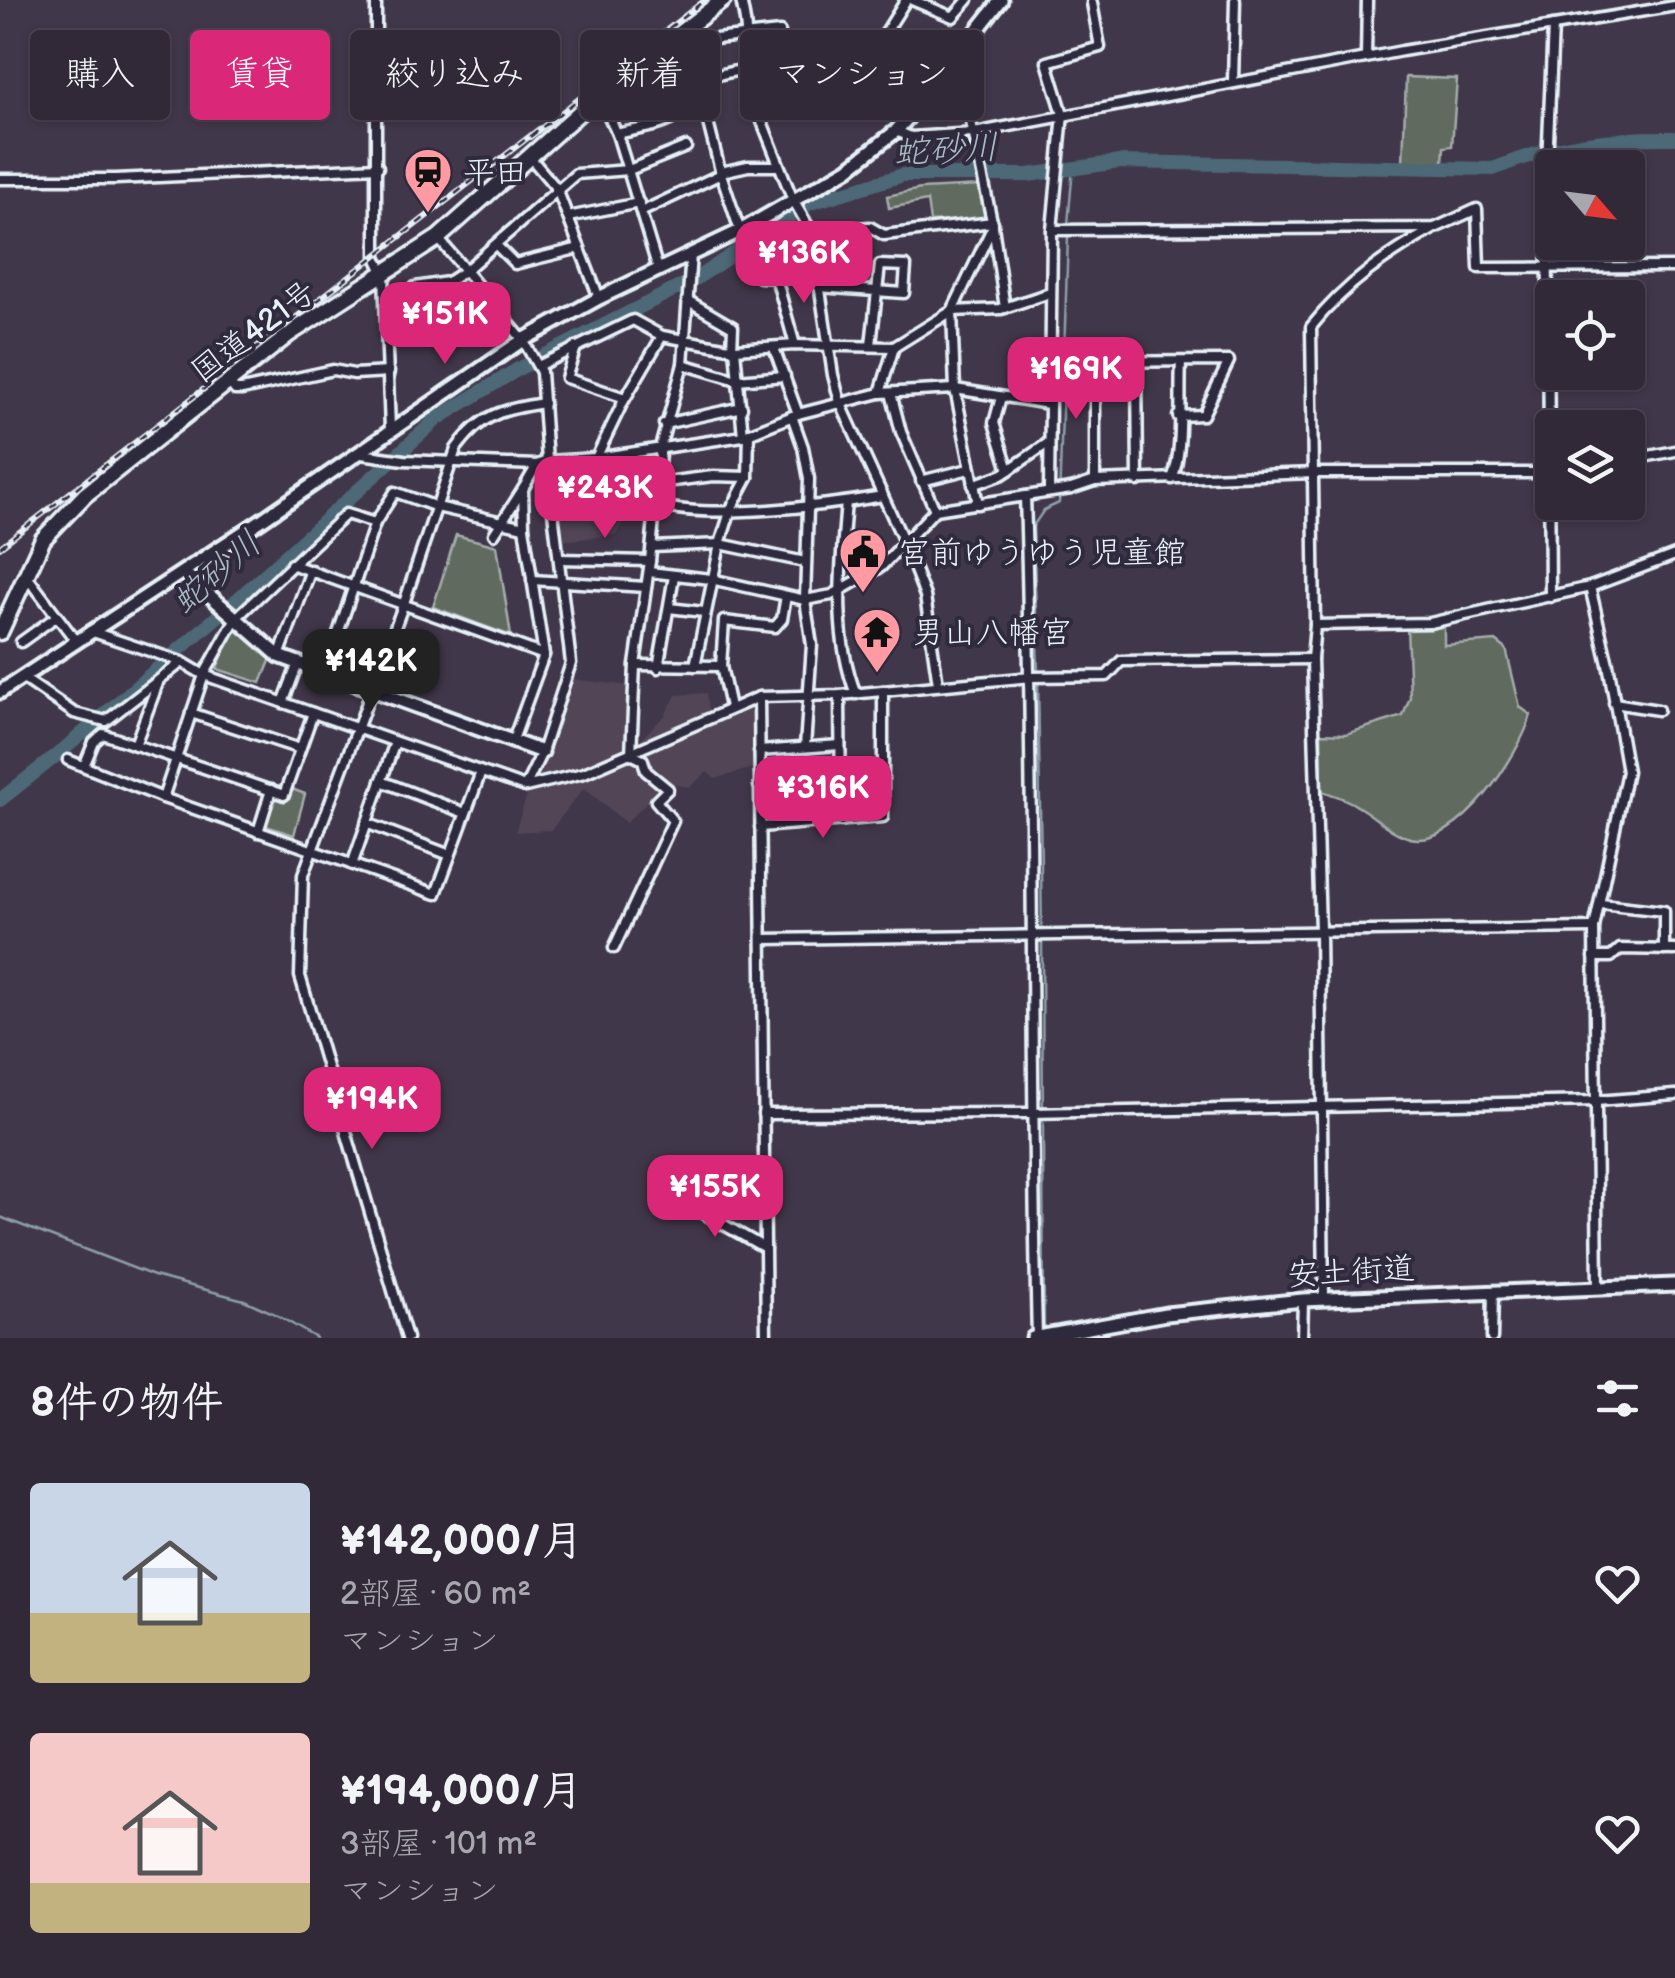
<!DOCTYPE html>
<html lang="ja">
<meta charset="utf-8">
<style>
:root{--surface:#312938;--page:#393140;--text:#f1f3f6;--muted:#a8a6ae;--line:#4c4553;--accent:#db2777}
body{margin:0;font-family:"Balsamiq Sans","Klee One",sans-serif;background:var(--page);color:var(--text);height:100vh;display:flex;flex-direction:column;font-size:38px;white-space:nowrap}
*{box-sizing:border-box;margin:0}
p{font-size:32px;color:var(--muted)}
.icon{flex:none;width:55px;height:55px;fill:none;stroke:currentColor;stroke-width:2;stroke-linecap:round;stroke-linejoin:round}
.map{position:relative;height:1338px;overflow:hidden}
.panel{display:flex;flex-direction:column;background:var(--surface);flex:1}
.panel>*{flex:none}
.hud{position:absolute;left:30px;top:30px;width:1000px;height:90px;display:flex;gap:20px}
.needle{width:65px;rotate:118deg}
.controls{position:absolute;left:1535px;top:150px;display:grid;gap:20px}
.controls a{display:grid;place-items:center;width:110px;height:110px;border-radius:10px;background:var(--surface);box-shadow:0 2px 8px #0004,0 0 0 2px var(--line);font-size:50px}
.price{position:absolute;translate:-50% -85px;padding:0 22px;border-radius:20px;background:var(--accent);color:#fff;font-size:32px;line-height:65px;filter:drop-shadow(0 2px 5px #0008)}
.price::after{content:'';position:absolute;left:50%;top:60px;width:30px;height:22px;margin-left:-15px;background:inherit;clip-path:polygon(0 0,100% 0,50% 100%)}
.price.selected{background:#222;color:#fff}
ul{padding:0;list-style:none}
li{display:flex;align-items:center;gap:30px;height:250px;padding:0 30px}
li span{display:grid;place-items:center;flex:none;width:280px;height:200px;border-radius:10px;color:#555}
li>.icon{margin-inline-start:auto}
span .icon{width:120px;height:120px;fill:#fffc;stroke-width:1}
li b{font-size:42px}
h2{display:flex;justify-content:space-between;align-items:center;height:120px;padding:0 30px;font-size:42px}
.chip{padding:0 35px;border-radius:10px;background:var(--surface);box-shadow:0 2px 8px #0004,0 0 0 2px var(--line);font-size:35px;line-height:90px}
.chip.selected{background:var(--accent);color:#fff}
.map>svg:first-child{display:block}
</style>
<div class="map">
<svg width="1675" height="1338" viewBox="0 0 1675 1338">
<rect width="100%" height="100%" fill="#41374a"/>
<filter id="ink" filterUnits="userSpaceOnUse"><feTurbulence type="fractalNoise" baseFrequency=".01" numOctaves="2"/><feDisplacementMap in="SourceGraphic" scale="20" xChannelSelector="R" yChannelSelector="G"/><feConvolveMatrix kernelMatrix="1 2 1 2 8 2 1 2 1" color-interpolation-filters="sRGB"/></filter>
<g filter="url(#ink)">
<g fill="#514456">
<polygon points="612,465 626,478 653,481 651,505 632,508 616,535 561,541 556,478"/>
<polygon points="572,679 631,686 624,747 617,755 585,770 541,775 537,772"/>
<polygon points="706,693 709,710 639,741 665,715 676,695"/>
<polygon points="756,703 753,768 715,779 707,772 690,787 666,783 626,823 584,788 551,830 515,832 530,785 581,776 604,768"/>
</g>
<g fill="#616a5e" stroke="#a4aeab" stroke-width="2.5">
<polygon points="1406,77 1457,79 1452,146 1444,147 1443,163 1403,163"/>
<polygon points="981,186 988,219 930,222 927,201 889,208 887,196 921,189"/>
<polygon points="456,535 497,546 511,636 433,607"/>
<path d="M1444,624V645L1496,641L1506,649L1520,707L1531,715C1520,754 1458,850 1410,838C1390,833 1375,816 1357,806C1347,799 1334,795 1322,791L1321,733L1346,734L1403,716L1410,697L1407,627Z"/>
<polygon points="241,630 272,656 261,683 217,669 232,631"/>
<polygon points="292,789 305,794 294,835 263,825 273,794 289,795"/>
</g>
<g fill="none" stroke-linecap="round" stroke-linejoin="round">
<g stroke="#8c9eaa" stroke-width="2.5">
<polyline points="1360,54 1361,0"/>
<polyline points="1068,224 1073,167"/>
<polyline points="1038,672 1033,526 1044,510 1059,503 1068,236"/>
<polyline points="1038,680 1042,932"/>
<polyline points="1042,940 1044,1332"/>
<polyline points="0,1217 154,1276 244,1300 275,1314 316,1338"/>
</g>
<path stroke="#4e6776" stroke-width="14" d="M0,800L62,751L239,598L437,419L520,368L697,278L810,203L903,175H1028L1119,162L1493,169C1554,144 1610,137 1675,138"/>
<g stroke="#e8f1f8" stroke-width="15">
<g id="street">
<polyline points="376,0 376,257 384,274 390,429"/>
<path d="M741,0C743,11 746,22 746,33C748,61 739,91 759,114L793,200L811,231L833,375L840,402L904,542L925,596L938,684"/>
<polyline points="912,0 953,17 968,0"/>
<polyline points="1366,58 1367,0"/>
<polyline points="1233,82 1235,0"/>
<polyline points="652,84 706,40 780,32"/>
<polyline points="699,87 721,174 740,231 760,277 776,278 816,264"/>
<polyline points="599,95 617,134 658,269"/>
<polyline points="759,114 813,102 807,69"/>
<polyline points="896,131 911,137 974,133 1402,51 1675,6"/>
<path d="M617,134C635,129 662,127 677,116C694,103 699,80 722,74C769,62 808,75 853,71L879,43L906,0"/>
<polyline points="529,156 557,189 599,298"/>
<polyline points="721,172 748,166 779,166"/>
<polyline points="0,179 116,179 378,167"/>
<polyline points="643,211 721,174"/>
<polyline points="568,217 639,203"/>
<polyline points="993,226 1005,308"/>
<polyline points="1052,230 1435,228 1477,209 1479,268 1675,267"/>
<polyline points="811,231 870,227 884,235 993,222"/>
<polyline points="438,238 523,340 541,372 547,461 571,663 542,752 525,787"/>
<polyline points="496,245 515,264 580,248"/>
<polyline points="776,278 795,345"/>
<polyline points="415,287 448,282 466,270 576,174 629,170 686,147"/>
<polyline points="819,287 904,293 906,266 880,265 871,345"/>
<polyline points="687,300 733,327 732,349"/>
<polyline points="576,347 566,378 625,398"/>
<polyline points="774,348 798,414"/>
<polyline points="735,349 743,436"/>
<polyline points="1049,362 1229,361 1203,415 1178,416"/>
<polyline points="1137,363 1138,481"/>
<polyline points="683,364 737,380 785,376"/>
<polyline points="538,366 633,320 662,336 735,349 795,345 894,347 952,311 993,226 962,79 952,63"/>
<polyline points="228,381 235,390 242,390 333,370 354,374 389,372"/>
<polyline points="880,393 894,347"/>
<polyline points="891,393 901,432 935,510"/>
<polyline points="1001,397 994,423 1009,470"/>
<polyline points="792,416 803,447 809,479 805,600 812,645 805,747"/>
<polyline points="664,424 742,407"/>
<polyline points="361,454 404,460 537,465 547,461 596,458 743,436 798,414 880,393 955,389 1049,404"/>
<polyline points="596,458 622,404 662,336"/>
<polyline points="1628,460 1675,451"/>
<path d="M1172,479C1184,450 1179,396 1181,362"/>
<polyline points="921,481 969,469"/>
<polyline points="1095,481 1095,363"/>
<polyline points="658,483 713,476 748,477"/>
<polyline points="973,485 1003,474 1048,443"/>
<polyline points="1049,491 1052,230 1063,114 1047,62 1100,47 1092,3"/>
<path d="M1025,496C1034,777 1030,1057 1037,1338"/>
<path d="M846,502C841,565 832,634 856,694"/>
<polyline points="978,504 955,389 952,311 1001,309 1050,293"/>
<path d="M657,505C712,520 825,506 883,496"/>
<polyline points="494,534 523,489"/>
<polyline points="652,547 720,544 805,562"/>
<polyline points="560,559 650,561"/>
<polyline points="291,564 544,655"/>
<polyline points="649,572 711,579 805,600 832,595 881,567 935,510 1071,489 1095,481 1314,473 1552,473"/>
<polyline points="26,575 76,641"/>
<polyline points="532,580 646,587"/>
<polyline points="1590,587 1608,664 1627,771 1594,928 1598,1288"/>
<polyline points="1550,597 1547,164 1553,26"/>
<polyline points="669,608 704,612"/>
<polyline points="1315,625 1430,623 1590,587 1675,555"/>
<polyline points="90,631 182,662 204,675 525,787 584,773 759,697 840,695 1031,677 1107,676 1121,661 1312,659"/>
<polyline points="21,642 57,616"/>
<polyline points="279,656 311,570"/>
<polyline points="635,665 721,666"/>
<polyline points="695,666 720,544 731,509 748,477 749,433"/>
<polyline points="658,668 674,576"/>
<polyline points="325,672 375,523 395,492 437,507 524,527"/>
<polyline points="23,678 74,713 106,721 182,662"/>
<polyline points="840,695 841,821"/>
<polyline points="759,697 766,1338"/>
<polyline points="283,703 298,663"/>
<polyline points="1614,703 1658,710"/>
<polyline points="730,707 721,666 724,621 775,627 782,619 786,596"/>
<polyline points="191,713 300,749"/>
<polyline points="513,740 544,655 524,527 523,489 537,465"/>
<polyline points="135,745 158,683"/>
<polyline points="759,751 840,745"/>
<polyline points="631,754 635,665 650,561 661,444 683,364 691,254"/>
<polyline points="68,760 163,798 436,894 481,772"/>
<polyline points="84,766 94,742 103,734 284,795 313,713"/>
<polyline points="381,781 465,813"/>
<polyline points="759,786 841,782"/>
<polyline points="163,798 204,675 236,618 346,514 375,523"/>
<polyline points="366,823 450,855"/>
<polyline points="760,827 883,817 883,691"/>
<polyline points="258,832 271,790"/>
<polyline points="352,865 395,742"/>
<polyline points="1601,904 1664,911 1664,950"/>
<polyline points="762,939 1594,928"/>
<polyline points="614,948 673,821 656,801 668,789 646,771 643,760 631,754"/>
<polyline points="1594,957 1611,957 1620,949 1675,950"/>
<polyline points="763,1114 1031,1113 1596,1101 1675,1095"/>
<polyline points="668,1209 696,1209 765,1248"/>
<path d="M1324,1298L1320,930L1312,659L1315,625L1311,327C1346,283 1387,255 1435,228"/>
<path d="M407,1338L300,976L303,875L404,603L456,449C481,414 503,409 544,403"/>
<polyline points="1302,1338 1303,1300"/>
<polyline points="1492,1338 1493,1292"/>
</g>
</g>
<g stroke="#e8f1f8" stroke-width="19">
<g id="secondary">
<polyline points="183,572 279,656 542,752"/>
<polyline points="0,692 260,521 523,340 599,298 740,231 848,169 896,131 913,112 1001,0"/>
<polyline points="1033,1338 1166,1314 1303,1300 1675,1285"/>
</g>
</g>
<g stroke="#e8f1f8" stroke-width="21">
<polyline id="highway" points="0,632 43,539 85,495 289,334 438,238 599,95 723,0"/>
</g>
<use href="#street" stroke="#2f2a3d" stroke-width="8"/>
<use href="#secondary" stroke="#2f2a3d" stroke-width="11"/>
<use href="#highway" stroke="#2f2a3d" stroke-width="14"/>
<g stroke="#e8f1f8" stroke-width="6">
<g id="rail">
<polyline points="530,137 705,0"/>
<polyline points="0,547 539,129"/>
</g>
</g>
<use href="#rail" stroke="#2f2a3d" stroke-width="2.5" stroke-dasharray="8" stroke-linecap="butt"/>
</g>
</g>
<defs>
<g id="station-pin" transform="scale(2.5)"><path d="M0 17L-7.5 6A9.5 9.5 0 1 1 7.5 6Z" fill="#ff9aa2" stroke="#2f2a3d"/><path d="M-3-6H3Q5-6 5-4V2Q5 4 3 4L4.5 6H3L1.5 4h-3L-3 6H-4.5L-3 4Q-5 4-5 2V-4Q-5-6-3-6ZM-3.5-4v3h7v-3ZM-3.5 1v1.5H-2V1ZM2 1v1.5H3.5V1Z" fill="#111"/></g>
<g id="civic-pin" transform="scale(2.5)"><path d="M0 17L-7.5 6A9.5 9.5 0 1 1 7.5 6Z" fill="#ff9aa2" stroke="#2f2a3d"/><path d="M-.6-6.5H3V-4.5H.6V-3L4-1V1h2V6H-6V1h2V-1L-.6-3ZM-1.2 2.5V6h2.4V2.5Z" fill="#111"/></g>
<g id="temple-pin" transform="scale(2.5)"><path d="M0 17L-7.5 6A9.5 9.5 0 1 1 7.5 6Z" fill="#ff9aa2" stroke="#2f2a3d"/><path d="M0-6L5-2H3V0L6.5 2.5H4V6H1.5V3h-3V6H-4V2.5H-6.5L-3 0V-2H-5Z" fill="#111"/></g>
</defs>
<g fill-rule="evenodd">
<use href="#station-pin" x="428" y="172"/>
<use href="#civic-pin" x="863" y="552"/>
<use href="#temple-pin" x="877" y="632"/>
</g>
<g text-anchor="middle" stroke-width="8" stroke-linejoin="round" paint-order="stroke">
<g font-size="32" fill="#e8f1f8" stroke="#2f2a3d" text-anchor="start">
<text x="463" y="183">平田</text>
<text x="898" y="563">宮前ゆうゆう児童館</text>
<text x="912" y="643">男山八幡宮</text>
</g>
<g font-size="32" fill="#e8f1f8" stroke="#2f2a3d">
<text transform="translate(253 331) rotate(-37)" y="11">国道421号</text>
<text transform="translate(1351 1271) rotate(-3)" y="11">安土街道</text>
</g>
<g font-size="35" font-style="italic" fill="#aabac4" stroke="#2f2a3d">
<text transform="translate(946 149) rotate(-3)" y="12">蛇砂川</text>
<text transform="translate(216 572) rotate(-41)" y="12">蛇砂川</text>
</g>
</g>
</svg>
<div class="controls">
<a><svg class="needle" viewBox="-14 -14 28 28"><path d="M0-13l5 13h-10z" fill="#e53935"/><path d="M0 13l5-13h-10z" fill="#a8a6ae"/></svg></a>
<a><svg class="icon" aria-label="locate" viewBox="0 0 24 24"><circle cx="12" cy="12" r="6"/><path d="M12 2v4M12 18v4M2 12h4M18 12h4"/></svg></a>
<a><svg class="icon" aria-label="layers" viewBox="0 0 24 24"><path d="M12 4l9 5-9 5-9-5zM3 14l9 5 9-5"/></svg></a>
</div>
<b class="price" style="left:804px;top:306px">¥136K</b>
<b class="price" style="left:445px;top:367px">¥151K</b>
<b class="price" style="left:1076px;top:422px">¥169K</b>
<b class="price" style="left:605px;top:541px">¥243K</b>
<b class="price selected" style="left:371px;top:714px">¥142K</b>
<b class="price" style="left:823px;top:841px">¥316K</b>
<b class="price" style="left:372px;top:1152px">¥194K</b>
<b class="price" style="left:715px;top:1240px">¥155K</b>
<div class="hud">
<a class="chip">購入</a>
<a class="chip selected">賃貸</a>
<a class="chip">絞り込み</a>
<a class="chip">新着</a>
<a class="chip">マンション</a>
</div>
</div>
<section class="panel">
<h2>8件の物件<svg class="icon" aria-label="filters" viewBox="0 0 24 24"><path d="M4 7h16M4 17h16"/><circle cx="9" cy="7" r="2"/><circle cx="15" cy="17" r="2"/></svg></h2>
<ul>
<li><span style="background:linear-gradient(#c9d6e8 65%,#c2b280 0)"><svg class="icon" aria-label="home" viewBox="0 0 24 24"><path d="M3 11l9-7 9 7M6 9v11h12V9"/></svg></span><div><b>¥142,000/月</b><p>2部屋 · 60 m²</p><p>マンション</p></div><svg class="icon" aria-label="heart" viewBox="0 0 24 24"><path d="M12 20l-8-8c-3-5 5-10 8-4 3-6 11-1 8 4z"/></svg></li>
<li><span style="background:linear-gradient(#f6c9c9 75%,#c2b280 0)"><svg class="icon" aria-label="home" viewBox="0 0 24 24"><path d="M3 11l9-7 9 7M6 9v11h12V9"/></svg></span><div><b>¥194,000/月</b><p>3部屋 · 101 m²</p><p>マンション</p></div><svg class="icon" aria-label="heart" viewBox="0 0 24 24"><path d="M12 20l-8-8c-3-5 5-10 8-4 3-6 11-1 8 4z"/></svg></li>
</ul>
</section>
